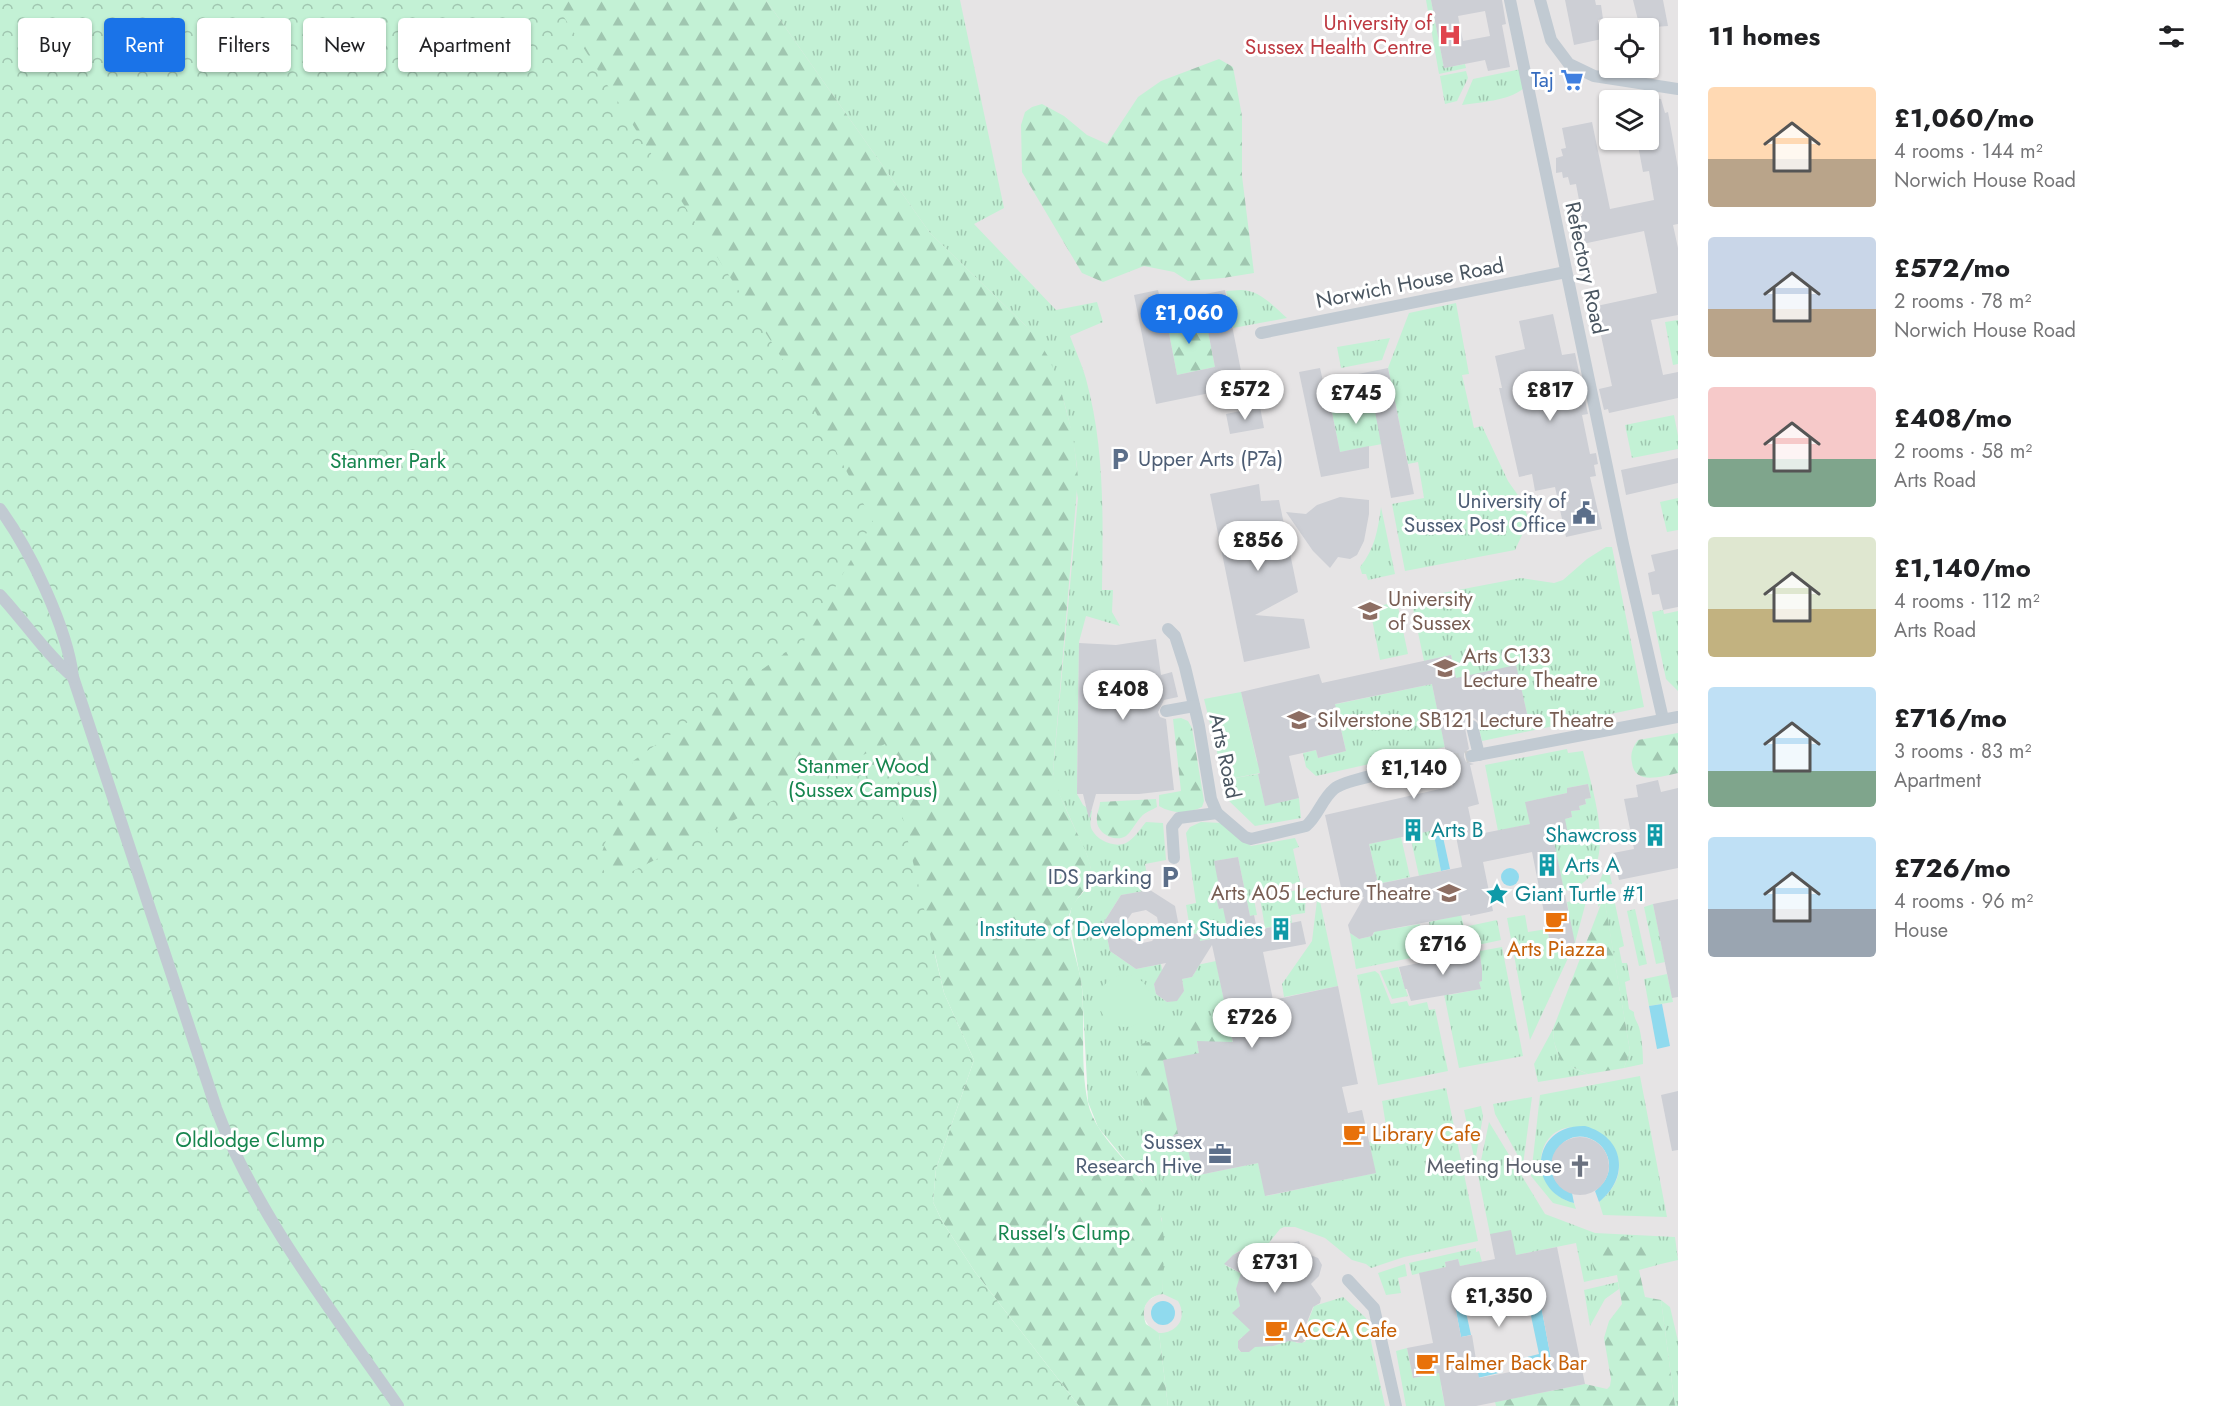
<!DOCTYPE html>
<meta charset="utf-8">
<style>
:root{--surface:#fff;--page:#f2f2f2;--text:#202124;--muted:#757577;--accent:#1a73e8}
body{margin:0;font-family:Jost,sans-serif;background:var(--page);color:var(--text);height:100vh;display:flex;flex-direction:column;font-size:22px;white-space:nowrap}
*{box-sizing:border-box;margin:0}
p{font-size:20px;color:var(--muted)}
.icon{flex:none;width:33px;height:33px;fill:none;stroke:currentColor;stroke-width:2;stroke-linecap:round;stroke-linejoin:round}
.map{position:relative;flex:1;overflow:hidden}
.drawer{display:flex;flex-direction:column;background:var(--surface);width:540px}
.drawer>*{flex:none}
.top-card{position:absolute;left:18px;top:18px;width:570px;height:54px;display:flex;gap:12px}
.controls{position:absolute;left:1599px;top:18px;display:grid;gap:12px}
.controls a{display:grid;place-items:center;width:60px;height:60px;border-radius:6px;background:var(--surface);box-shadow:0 2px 4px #0004;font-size:30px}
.price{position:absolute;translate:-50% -51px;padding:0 14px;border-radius:21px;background:#fff;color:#222;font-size:20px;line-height:39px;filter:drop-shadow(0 2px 3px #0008)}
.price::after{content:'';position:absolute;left:50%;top:36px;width:18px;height:14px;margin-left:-9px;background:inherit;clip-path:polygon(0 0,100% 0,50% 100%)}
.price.selected{background:var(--accent);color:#fff}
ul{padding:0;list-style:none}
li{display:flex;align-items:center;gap:18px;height:150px;padding:0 30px}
li span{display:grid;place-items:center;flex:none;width:168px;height:120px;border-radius:6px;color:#555}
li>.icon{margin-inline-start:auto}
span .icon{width:72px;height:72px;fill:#fffc;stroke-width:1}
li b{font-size:26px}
h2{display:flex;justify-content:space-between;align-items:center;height:72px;padding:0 30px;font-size:26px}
.chip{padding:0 21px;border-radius:6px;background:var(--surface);box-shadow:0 2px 4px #0004;font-size:21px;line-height:54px}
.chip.selected{background:var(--accent);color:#fff}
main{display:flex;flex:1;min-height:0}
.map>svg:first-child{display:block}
</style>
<main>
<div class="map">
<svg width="1678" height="1406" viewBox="0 0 1678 1406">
<defs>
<pattern id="grass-tufts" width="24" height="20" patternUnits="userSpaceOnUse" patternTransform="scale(1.5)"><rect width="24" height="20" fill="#c3f1d5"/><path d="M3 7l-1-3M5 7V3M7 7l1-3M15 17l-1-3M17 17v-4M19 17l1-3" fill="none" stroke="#a0c6b0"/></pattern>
<pattern id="forest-firs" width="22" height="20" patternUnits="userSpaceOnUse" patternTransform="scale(1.5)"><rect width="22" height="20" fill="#c3f1d5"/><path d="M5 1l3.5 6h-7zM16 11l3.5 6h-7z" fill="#a0c6b0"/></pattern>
<pattern id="park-crowns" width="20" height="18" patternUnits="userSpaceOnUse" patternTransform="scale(1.5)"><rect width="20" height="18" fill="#c3f1d5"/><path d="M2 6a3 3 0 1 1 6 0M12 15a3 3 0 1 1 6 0" fill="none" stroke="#a0c6b0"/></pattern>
</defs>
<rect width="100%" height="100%" fill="#f5f3f3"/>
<path fill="#e6e4e5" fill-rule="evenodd" d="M766,0H1678V1406H1168L1159,1333L1150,1328L1144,1318L1143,1312L1147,1301L1159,1294L1087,855L1064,807ZM1610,28H1648V68H1610ZM1610,100H1648V140H1610Z"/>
<g fill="url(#grass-tufts)">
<path d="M766,0H960L1004,208L974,224L1056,310L1097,302L1103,322L1070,336C1075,350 1082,364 1086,379C1105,448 1103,519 1102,590H1113L1112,612L1120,626L1086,616L1079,642L1077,794L1083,805L1092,811C1091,818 1089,824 1092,830C1098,841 1115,848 1126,843C1134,839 1140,829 1146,822L1163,823L1166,860L1145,864L1150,890L1121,895L1104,922L1110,951L1136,969L1161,964L1163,974L1154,984L1156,994L1167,1002L1177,1000L1184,991L1182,979L1192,977L1197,969V965L1216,961L1233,1044L1197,1042L1173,1136L1182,1152L1188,1150L1194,1176L1258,1163L1266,1196L1375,1173L1369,1142L1388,1138L1382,1101L1446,1088L1478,1241L1404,1257L1371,1268L1366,1264L1352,1260L1325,1238L1295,1227H1284L1280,1229L1268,1244C1251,1244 1234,1250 1225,1265L1242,1274L1236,1289L1241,1305L1233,1313L1251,1327L1248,1337H1242L1238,1341V1349L1241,1352H1249L1253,1346H1273L1290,1339L1297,1343L1305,1342L1310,1333L1307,1324L1314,1306L1343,1297L1366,1318L1385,1406H1168L1159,1333C1177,1333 1188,1318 1178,1301L1163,1294L1162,1219L1142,1181L1098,1127L1088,1102L1082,987L1069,919L1072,905L1086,889L1091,869L1087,855L1056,787L1053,772L1078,498C1075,487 1078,477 1077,466C1070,415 1058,365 1025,325L930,233Z"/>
<polygon points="1426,0 1431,0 1444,68 1465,64 1466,68 1439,74"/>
<path d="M1521,69L1523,89C1507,101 1481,102 1462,105L1473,79Z"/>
<polygon points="1466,71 1468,78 1457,101 1445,104 1440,76"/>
<path d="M1241,290C1260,290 1273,306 1287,318L1233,328L1226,291Z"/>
<polygon points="1456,303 1469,374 1462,375 1474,428 1482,426 1508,481 1522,501 1529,520 1515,550 1405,571 1392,504 1424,498 1418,462 1408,464 1388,368 1409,313"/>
<polygon points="1678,320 1678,364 1673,365 1665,322"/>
<polygon points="1390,338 1382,360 1341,368 1337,347"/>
<polygon points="1372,395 1382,444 1340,452 1330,403"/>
<polygon points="1674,415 1678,436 1678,449 1632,458 1625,425"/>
<polygon points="1678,498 1678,530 1667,532 1660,502"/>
<path d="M1381,507L1395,574L1368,580L1366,574H1362L1360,567C1375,549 1378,529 1381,507Z"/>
<polygon points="1606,547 1612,547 1644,707 1482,741 1479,728 1528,718 1516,666 1459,694 1451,655 1424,661 1411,599 1521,578 1554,583 1563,580 1587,559"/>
<polygon points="1397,602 1408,654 1380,660 1371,614 1375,613 1374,607"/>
<polygon points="1663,610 1664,614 1678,611 1678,691 1666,679 1652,612"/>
<polygon points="1432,684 1445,747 1316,776 1306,767 1303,753 1316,750 1318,758 1346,751 1340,725 1327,706"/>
<path d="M1567,749L1568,753L1583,751C1592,791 1625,879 1564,891L1553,837L1565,819L1572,817L1571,811L1580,810L1579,806L1586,804L1585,799L1591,798L1588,784L1567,788V793L1526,802L1528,815L1548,820L1498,831L1485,765Z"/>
<polygon points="1258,774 1265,805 1299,798 1301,818 1255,826 1228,800 1224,780"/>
<polygon points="1201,822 1222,823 1227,825 1251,846 1295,838 1299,847 1293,849 1300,882 1253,894 1257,915 1250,916 1238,857 1215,861 1220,892 1215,893 1219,909 1223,908 1234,935 1200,941 1198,933 1191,935 1186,905 1196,903 1186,833 1190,827"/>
<polygon points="1433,830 1441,871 1419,876 1410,835"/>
<polygon points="1401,837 1410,877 1378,884 1369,844"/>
<polygon points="1607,862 1612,884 1598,886"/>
<polygon points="1306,888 1305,913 1291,915 1292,923 1265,928 1260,898"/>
<polygon points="1318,892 1338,986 1284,997 1282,984 1312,941"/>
<path d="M1613,894L1624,946L1619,948L1622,963H1627L1630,980L1625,982L1629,1009L1634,1012C1634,1019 1637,1021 1639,1027C1642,1038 1643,1052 1643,1064L1624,1068L1630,1051L1605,904H1601L1598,907L1599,896Z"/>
<polygon points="1587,898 1575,943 1530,1040 1507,918 1525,915 1528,932 1547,929 1551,948 1574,943 1567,902"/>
<polygon points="1653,904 1665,962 1656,964 1644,907"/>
<polygon points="1635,909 1647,964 1639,966 1627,911"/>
<polygon points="1461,915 1464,927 1497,920 1501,940 1436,954 1429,922"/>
<polygon points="1420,924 1426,955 1356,969 1350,933 1359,939 1372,936 1377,928 1386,930"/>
<polygon points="1502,947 1523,1056 1459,1068 1443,989 1448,989 1449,995 1480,989 1479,982 1482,981 1480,951"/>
<polygon points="1398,967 1408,996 1392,999 1380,971"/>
<polygon points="1375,971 1379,974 1391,1004 1407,1001 1409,1006 1427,1002 1429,1010 1435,1009 1448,1071 1378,1085 1357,975"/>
<polygon points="1667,974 1673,1002 1649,1006 1644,979"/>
<path d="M1553,1029C1554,1057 1563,1064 1588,1074L1538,1082L1534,1064Z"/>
<path d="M1640,1076L1667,1217L1603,1215L1599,1202C1621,1184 1627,1161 1607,1138C1597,1134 1582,1126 1572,1127C1531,1130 1530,1191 1574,1203L1576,1209L1553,1203L1531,1176L1540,1095Z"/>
<polygon points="1532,1097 1523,1165 1495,1114 1493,1104"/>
<polygon points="1481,1106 1483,1116 1475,1162 1464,1110"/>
<polygon points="1489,1122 1545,1214 1595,1233 1675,1237 1678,1260 1584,1282 1576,1243 1516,1255 1490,1234 1478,1175"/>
<polygon points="1476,1248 1476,1252 1479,1251 1482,1262 1460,1266 1458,1259 1445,1262 1446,1267 1412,1275 1409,1263"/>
<polygon points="1405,1264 1407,1276 1398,1278 1401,1293 1386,1295 1378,1273"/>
<polygon points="1618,1282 1619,1289 1605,1299 1590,1326 1584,1290"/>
<polygon points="1661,1300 1670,1307 1678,1341 1678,1406 1675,1406"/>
<polygon points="1407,1348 1413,1378 1449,1371 1441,1386 1445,1406 1406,1406 1396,1351"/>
</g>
<g fill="url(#forest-firs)">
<path d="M517,0H766L930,233L1025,325L1038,340L1049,358L1060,387L1073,436L1078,477L1053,772C1058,793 1067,812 1076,831C1082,843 1089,856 1091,869C1092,890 1071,898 1069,918C1067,936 1081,969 1082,989C1085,1026 1080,1066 1088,1103C1096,1141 1143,1170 1158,1208C1168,1233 1162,1266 1163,1294C1147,1296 1140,1308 1146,1324L1159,1333L1168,1406H1079L975,1272L942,1221L933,1202L936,1169L974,1060L944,993L935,954L567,908Z"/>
<polygon points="1219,59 1233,67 1242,116 1242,176 1254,273 1223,278 1188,281 1174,272 1144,266 1103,282 1082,273 1022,172 1021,125 1025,112 1032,107 1042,104 1064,116 1087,135 1107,144 1138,97 1161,81"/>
<polygon points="1206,321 1215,367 1177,375 1168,328"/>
<path d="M1181,718L1188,721L1192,728L1204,801L1202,807C1188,814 1172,814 1159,806V795L1181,791L1173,719Z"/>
<path d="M1678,733V773C1662,776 1635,786 1632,763C1630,754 1632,748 1638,740Z"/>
<path d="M1156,799L1157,807C1152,810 1145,812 1141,817C1136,822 1132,831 1126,836C1115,843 1097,833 1097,821C1096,814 1100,808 1100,802Z"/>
<polygon points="1601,904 1605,904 1607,914 1630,1051 1624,1068 1588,1074 1561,1062 1554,1042 1553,1029"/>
<path d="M1196,1012L1208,1017L1233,1044L1197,1042L1199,1053L1178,1134L1173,1136L1182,1152L1188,1150L1194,1176L1154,1156L1136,1068L1135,1050L1141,1044L1172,1036C1178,1021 1179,1016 1196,1012Z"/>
<path d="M1613,1236L1642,1238L1655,1253L1657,1265L1639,1270L1645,1297L1661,1300L1675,1406H1496L1495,1402L1585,1384L1607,1389L1610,1386L1611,1379L1604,1338L1609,1321L1622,1304L1617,1275L1597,1279C1589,1255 1587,1247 1613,1236Z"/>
</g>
<polygon fill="url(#park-crowns)" points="0,0 553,0 813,407 873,522 805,639 633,761 598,864 613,881 885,744 944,993 974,1060 936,1169 933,1202 942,1221 975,1272 1079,1406 0,1406"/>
<g fill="#c3f1d5">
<polygon points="1241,692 1257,762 1276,770 1224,780 1204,699"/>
<circle cx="1125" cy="1001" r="26"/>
</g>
<g fill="#90daee">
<polygon points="1441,828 1450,869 1441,871 1433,830"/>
<circle cx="1510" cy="877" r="9"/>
<polygon points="1662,1004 1670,1046 1657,1049 1649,1006"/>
<path d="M1585,1126C1625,1137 1630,1178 1599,1202L1595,1191C1604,1184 1610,1175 1609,1163C1608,1154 1603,1146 1595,1141C1560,1120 1531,1178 1572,1193L1574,1203C1525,1190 1532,1124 1585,1126Z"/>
<polygon points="1536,1279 1552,1364 1518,1369 1515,1360 1539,1354 1526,1292 1502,1296 1499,1286"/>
<polygon points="1487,1288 1488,1298 1464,1303 1471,1335 1461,1337 1453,1295"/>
<circle cx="1163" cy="1313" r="12"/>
<polygon points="1501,1362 1503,1372 1469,1380 1477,1365 1478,1367"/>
</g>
<g fill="#cdcfd5" fill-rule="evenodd">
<path d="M1431,0H1502L1506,24L1502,25L1510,67L1488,71L1485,60L1444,68ZM1485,11L1490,36L1463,41L1458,16Z"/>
<polygon points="1565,0 1595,0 1596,5 1601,5 1603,19 1598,20 1602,39 1574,45"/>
<polygon points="1633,0 1663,0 1668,26 1640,28"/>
<polygon points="1648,98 1661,99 1665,113 1668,112 1678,168 1678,224 1673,225 1678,248 1678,315 1651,320 1663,375 1678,372 1678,398 1609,413 1608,409 1604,410 1599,389 1612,386 1600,331 1597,332 1592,307 1657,293 1644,231 1573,246 1568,219 1582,216 1576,184 1570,185 1568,177 1563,178 1562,172 1556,173 1556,158 1563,156 1561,149 1566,148 1562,128 1592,122 1610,209 1654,200 1649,171 1643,172 1637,140 1648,140"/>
<path d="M1158,290L1161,303L1225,290L1244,386L1156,404L1134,295ZM1206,321L1215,367L1177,375L1168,328Z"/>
<polygon points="1553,314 1562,355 1575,353 1588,414 1582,415 1590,454 1596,453 1598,464 1594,465 1596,476 1590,477 1602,529 1566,537 1555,487 1535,491 1532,474 1519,477 1499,388 1502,388 1495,356 1525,349 1519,321"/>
<polygon points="1320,368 1323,381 1388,368 1414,494 1391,498 1372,395 1330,403 1340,452 1369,446 1369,468 1321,477 1299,372"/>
<polygon points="1260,407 1264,428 1230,434 1226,414"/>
<polygon points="1678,458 1678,483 1626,495 1621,470"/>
<polygon points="1259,484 1261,501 1279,500 1298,592 1255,615 1304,619 1310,648 1244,662 1210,494"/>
<polygon points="1340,497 1369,500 1369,514 1364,541 1357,555 1350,559 1338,557 1330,568 1313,551 1286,512 1306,514 1317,505"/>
<polygon points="1678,549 1678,607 1663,610 1659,594 1652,595 1648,573 1655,571 1651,555"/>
<polygon points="1156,639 1161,675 1172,672 1178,697 1164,700 1158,712 1160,717 1166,719 1174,790 1139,794 1096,794 1089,819 1083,794 1077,794 1079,643 1116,645"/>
<path d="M1451,655L1456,678L1516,665L1528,718L1481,728L1478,721L1474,718L1467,720L1464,723L1469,749L1464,753V757L1466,762L1474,764L1470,765L1479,804L1468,807L1474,835L1530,824L1525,802L1567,793V788L1588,784L1591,798L1585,799L1586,804L1579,806L1580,810L1571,811L1572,817L1565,819L1568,834L1553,837L1575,943L1551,948L1532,852L1483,862L1493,911L1470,916V914L1374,932L1372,936L1359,939L1350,933L1348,925L1364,897L1344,901L1325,815L1453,786L1450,769L1456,764V759L1451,753H1446L1432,684L1335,704L1346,751L1318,758L1316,750L1289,756L1299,798L1265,806L1258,774L1260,773L1241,692L1319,674L1322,683ZM1454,826L1462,867L1378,884L1369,844Z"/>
<polygon points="1658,780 1661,792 1678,788 1678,868 1619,880 1613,853 1634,849 1624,799 1638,797 1636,785"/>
<path d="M1238,857L1250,916L1254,915L1257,930L1301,921L1306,944L1263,952L1273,1000L1338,986L1358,1084L1342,1087L1348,1113L1362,1110L1376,1173L1265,1196L1258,1163L1194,1176L1188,1150L1182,1152L1173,1135L1178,1134L1163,1060L1199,1053L1197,1041L1233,1042L1212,945L1192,977L1182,979L1184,991L1177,1001L1167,1002L1156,994L1154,984L1166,963L1136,969L1110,951L1104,922L1121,895L1150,890L1175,906L1181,937L1199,933L1200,941L1229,936L1223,908L1219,909L1215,893L1220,892L1214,861ZM1146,910L1157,917L1160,931L1152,941L1138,944L1127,937L1125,923L1132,913Z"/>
<polygon points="1678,899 1678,997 1672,998 1653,904"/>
<polygon points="1479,951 1482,968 1482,981 1479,982 1481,989 1411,1001 1407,989 1405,989 1399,967"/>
<polygon points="1678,1091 1678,1150 1672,1151 1661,1095"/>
<circle cx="1580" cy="1166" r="29"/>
<path d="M1511,1230L1516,1255L1557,1247L1585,1384L1476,1406H1445L1439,1373L1413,1378L1407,1348L1433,1343L1419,1273L1446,1267L1445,1262L1458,1259L1460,1266L1495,1259L1490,1234ZM1536,1279L1552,1364L1479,1378L1472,1335L1461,1337L1453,1295Z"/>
<polygon points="1299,1241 1303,1252 1318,1258 1322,1265 1319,1276 1311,1284 1321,1298 1320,1303 1313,1307 1307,1322 1309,1336 1302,1343 1289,1341 1273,1346 1255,1347 1249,1352 1241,1352 1238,1348 1238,1341 1250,1330 1232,1313 1240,1306 1236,1289 1241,1273 1224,1264 1233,1255 1252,1245 1268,1244 1282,1248 1288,1244"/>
</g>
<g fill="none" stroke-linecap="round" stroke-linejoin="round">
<polyline stroke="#caccce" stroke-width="12" stroke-dasharray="12 6" stroke-linecap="butt" points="1448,761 1472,756"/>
<g stroke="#c1cad2" stroke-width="12">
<polyline points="1510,0 1623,544 1663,719"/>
<polyline points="1540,0 1551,40 1569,64 1594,76 1678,89"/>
<polyline points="1261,333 1566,272"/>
<path d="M0,509C30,550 67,627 73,677L216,1108C256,1215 333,1312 398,1406"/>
<path d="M0,595C25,622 45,653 73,677"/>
<path d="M1168,629L1175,636L1185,667L1199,726L1211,799L1217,813L1245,837L1251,839L1306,826C1318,816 1322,799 1334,789C1348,777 1425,766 1448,761"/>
<polyline points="1166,711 1194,706"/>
<polyline points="1472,726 1479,755"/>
<polyline points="1472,756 1678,717"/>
<polyline points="1174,858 1172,827 1179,818 1217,813"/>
<polyline points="1348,1280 1374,1308 1396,1406"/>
</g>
</g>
<defs>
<g id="hospital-bare" transform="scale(1.8)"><path d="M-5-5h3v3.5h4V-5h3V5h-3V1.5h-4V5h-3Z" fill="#e0444e" stroke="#fff" stroke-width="2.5" paint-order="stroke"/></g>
<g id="supermarket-bare" transform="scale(1.8)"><path d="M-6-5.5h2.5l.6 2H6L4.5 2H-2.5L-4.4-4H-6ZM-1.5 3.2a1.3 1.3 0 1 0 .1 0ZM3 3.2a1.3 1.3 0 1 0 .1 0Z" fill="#3f7fe0" stroke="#fff" stroke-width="2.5" paint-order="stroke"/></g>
<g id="parking-bare" transform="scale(1.8)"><path d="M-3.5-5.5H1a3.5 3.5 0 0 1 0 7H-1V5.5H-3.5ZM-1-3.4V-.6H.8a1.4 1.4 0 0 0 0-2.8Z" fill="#5c6f8a" stroke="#fff" stroke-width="2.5" paint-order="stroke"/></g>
<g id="civic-bare" transform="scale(1.8)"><path d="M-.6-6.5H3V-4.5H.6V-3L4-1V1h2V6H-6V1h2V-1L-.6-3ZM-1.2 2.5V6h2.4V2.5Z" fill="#5c6f8a" stroke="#fff" stroke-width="2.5" paint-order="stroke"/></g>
<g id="university-bare" transform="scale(1.8)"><path d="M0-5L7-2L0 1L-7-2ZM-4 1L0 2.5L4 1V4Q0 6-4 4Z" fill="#8d6e63" stroke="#fff" stroke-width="2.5" paint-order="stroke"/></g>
<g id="building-bare" transform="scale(1.8)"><path d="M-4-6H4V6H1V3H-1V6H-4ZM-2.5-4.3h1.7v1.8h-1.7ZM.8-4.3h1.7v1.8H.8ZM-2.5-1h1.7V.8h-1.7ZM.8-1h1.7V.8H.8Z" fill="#0f9aa8" stroke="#fff" stroke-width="2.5" paint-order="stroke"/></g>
<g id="sight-bare" transform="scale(1.8)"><path d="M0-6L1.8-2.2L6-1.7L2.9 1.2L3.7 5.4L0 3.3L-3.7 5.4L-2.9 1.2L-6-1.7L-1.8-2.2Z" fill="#0f9aa8" stroke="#fff" stroke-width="2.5" paint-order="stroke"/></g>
<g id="cafe-bare" transform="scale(1.8)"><path d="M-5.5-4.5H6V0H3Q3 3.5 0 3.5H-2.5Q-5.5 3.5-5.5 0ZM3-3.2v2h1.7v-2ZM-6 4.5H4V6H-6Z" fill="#e8710a" stroke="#fff" stroke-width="2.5" paint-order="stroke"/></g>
<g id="office-bare" transform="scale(1.8)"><path d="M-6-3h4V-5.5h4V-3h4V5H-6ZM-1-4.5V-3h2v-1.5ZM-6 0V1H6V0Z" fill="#5c6f8a" stroke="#fff" stroke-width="2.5" paint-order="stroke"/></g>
<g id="church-bare" transform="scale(1.8)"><path d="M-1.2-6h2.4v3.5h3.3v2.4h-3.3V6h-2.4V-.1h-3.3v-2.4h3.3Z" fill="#6b7280" stroke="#fff" stroke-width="2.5" paint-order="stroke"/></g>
</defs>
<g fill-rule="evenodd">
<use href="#hospital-bare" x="1450" y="35"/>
<use href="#supermarket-bare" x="1572" y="80"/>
<use href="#parking-bare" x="1120" y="459"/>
<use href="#civic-bare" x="1584" y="513"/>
<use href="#university-bare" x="1370" y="611"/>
<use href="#university-bare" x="1445" y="668"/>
<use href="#university-bare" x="1299" y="720"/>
<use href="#building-bare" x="1413" y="830"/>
<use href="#building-bare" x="1655" y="835"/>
<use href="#building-bare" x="1547" y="865"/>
<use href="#parking-bare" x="1170" y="877"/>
<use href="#university-bare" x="1449" y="893"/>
<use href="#sight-bare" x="1497" y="894"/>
<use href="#cafe-bare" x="1556" y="921"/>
<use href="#building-bare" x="1281" y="929"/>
<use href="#cafe-bare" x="1354" y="1134"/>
<use href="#office-bare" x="1220" y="1154"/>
<use href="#church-bare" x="1580" y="1166"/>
<use href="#cafe-bare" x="1276" y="1330"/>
<use href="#cafe-bare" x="1427" y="1363"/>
</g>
<g text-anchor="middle" stroke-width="6" stroke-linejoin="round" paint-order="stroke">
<g font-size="21" fill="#be3a42" stroke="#fff" text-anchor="end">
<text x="1432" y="30">University of<tspan x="1432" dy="24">Sussex Health Centre</tspan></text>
</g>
<g font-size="21" fill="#366cbe" stroke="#fff" text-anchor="end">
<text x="1554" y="87">Taj</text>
</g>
<g font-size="21" fill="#4a5661" stroke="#fff">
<text transform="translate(1586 268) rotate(78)" y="7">Refectory Road</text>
<text transform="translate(1410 283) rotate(-11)" y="7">Norwich House Road</text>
<text transform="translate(1225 756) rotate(78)" y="7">Arts Road</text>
</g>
<g font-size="21" fill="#4e5e75" stroke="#fff" text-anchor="end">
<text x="1138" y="466" text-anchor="start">Upper Arts (P7a)</text>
<text x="1566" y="508">University of<tspan x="1566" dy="24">Sussex Post Office</tspan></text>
<text x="1152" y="884">IDS parking</text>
<text x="1202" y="1149">Sussex<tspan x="1202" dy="24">Research Hive</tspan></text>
</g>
<g font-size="21" fill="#17864f" stroke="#fff">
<text x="388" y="468">Stanmer Park</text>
<text x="863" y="773">Stanmer Wood<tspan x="863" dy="24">(Sussex Campus)</tspan></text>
<text x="250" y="1147">Oldlodge Clump</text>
<text x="1064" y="1240">Russel's Clump</text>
</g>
<g font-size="21" fill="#785e54" stroke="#fff" text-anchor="start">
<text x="1388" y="606">University<tspan x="1388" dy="24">of Sussex</tspan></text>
<text x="1463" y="663">Arts C133<tspan x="1463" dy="24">Lecture Theatre</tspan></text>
<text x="1317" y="727">Silverstone SB121 Lecture Theatre</text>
<text x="1431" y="900" text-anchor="end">Arts A05 Lecture Theatre</text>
</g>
<g font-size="21" fill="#0d838f" stroke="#fff" text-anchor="start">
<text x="1431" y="837">Arts B</text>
<text x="1637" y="842" text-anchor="end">Shawcross</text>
<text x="1565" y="872">Arts A</text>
<text x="1515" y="901">Giant Turtle #1</text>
<text x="1263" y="936" text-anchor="end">Institute of Development Studies</text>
</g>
<g font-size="21" fill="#c56008" stroke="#fff" text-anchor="start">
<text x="1556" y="956" text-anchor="middle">Arts Piazza</text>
<text x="1372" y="1141">Library Cafe</text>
<text x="1294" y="1337">ACCA Cafe</text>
<text x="1445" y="1370">Falmer Back Bar</text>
</g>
<g font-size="21" fill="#5b616d" stroke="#fff" text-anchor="end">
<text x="1562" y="1173">Meeting House</text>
</g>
</g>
</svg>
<div class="controls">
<a><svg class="icon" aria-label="locate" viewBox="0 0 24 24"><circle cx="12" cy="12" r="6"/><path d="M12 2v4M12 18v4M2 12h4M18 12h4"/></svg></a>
<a><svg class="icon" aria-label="layers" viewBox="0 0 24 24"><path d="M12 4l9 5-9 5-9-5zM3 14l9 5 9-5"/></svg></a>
</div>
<b class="price selected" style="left:1189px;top:345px">£1,060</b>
<b class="price" style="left:1245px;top:421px">£572</b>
<b class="price" style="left:1550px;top:422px">£817</b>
<b class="price" style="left:1356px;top:425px">£745</b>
<b class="price" style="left:1258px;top:572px">£856</b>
<b class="price" style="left:1123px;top:721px">£408</b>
<b class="price" style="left:1414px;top:800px">£1,140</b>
<b class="price" style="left:1443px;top:976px">£716</b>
<b class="price" style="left:1252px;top:1049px">£726</b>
<b class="price" style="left:1275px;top:1294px">£731</b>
<b class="price" style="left:1499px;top:1328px">£1,350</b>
<div class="top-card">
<a class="chip">Buy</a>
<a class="chip selected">Rent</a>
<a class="chip">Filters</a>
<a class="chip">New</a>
<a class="chip">Apartment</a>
</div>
</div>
<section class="drawer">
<h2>11 homes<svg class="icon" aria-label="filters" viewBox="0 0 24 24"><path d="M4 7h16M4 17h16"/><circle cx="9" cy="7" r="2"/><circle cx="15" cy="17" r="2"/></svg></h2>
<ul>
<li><span style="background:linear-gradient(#ffd9b3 60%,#b9a48a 0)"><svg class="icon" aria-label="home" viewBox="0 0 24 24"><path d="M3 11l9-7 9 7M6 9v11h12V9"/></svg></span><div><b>£1,060/mo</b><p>4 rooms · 144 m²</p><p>Norwich House Road</p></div></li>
<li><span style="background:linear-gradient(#c9d6e8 60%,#b9a48a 0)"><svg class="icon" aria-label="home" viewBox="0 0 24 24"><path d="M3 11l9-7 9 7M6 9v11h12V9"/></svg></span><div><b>£572/mo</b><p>2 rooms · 78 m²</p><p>Norwich House Road</p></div></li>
<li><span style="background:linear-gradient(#f6c9c9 60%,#7fa58c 0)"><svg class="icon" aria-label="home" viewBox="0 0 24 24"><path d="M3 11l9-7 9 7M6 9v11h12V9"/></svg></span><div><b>£408/mo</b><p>2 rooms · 58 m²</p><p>Arts Road</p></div></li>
<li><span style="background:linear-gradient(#dfe7d0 60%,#c2b280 0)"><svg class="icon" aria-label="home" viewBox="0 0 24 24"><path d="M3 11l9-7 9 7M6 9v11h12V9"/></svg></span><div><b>£1,140/mo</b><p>4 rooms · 112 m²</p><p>Arts Road</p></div></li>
<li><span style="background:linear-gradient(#bfe0f5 70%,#7fa58c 0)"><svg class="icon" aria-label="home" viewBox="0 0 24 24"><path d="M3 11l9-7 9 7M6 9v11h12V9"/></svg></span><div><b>£716/mo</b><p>3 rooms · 83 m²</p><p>Apartment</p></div></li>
<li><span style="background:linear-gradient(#bfe0f5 60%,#9aa5b1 0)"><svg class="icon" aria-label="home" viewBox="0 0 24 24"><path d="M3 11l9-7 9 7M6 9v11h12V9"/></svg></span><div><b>£726/mo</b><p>4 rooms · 96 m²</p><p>House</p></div></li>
</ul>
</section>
</main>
